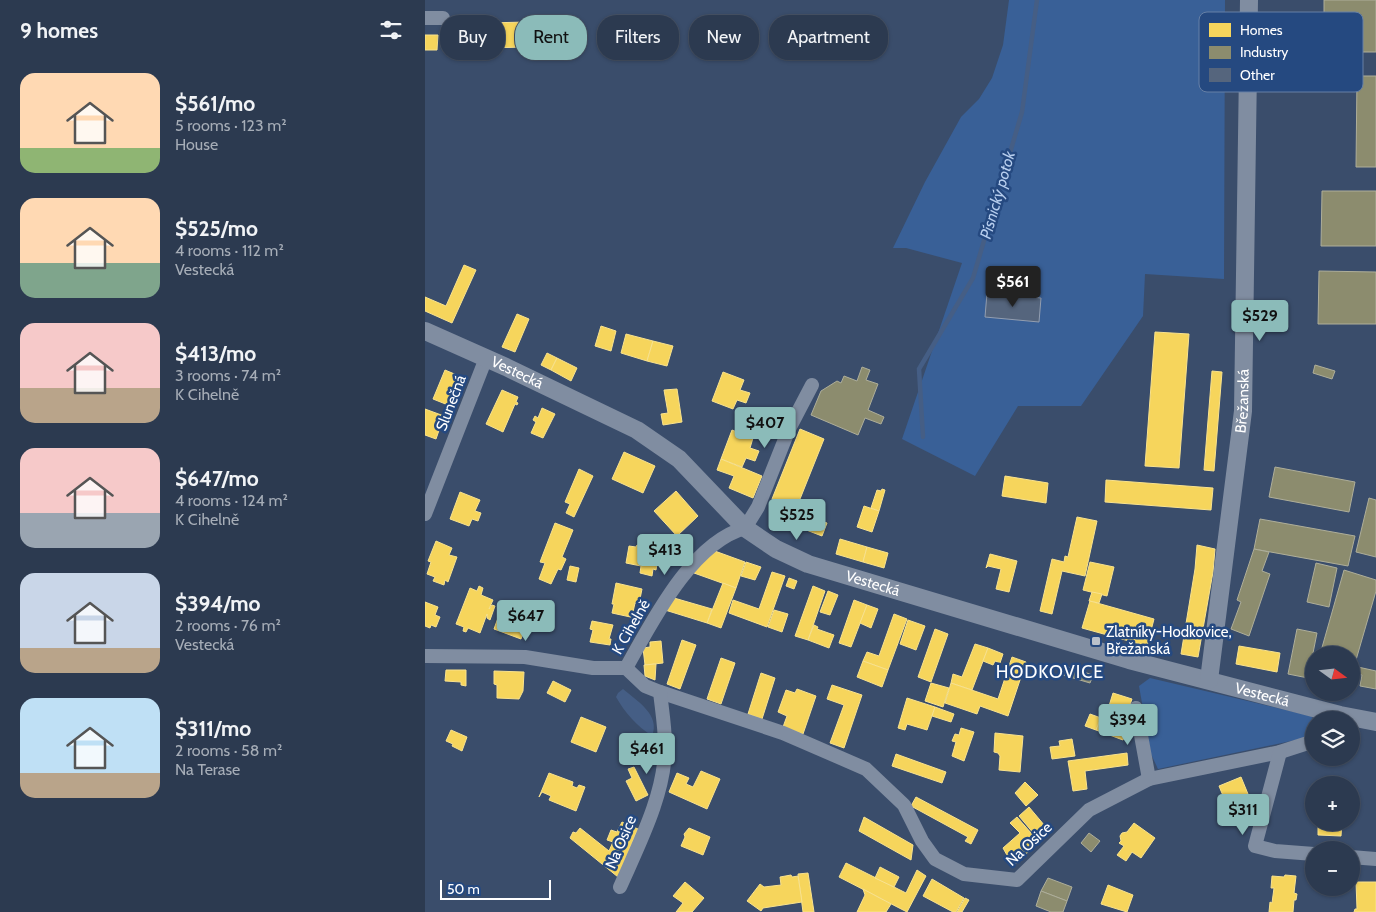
<!DOCTYPE html>
<meta charset="utf-8">
<style>
:root{--surface:#2c3a50;--page:#38455a;--text:#f1f3f6;--muted:#a6adb7;--line:#485467;--accent:#8bbbb9}
body{margin:0;font-family:Cabin,sans-serif;background:var(--page);color:var(--text);height:100vh;display:flex;flex-direction:column;font-size:19px;white-space:nowrap}
*{box-sizing:border-box;margin:0}
p{font-size:16px;color:var(--muted)}
.icon{flex:none;width:28px;height:28px;fill:none;stroke:currentColor;stroke-width:2;stroke-linecap:round;stroke-linejoin:round}
.map{position:relative;flex:1;overflow:hidden}
.drawer{display:flex;flex-direction:column;background:var(--surface);width:425px}
.drawer>*{flex:none}
.banner{position:absolute;left:15px;top:15px;width:475px;height:45px;display:flex;gap:10px}
.needle{width:32px;rotate:105deg}
.buttons{position:absolute;left:880px;top:646px;display:grid;gap:10px}
.buttons a{display:grid;place-items:center;width:55px;height:55px;border-radius:50%;background:var(--surface);box-shadow:0 1px 4px #0004,0 0 0 1px var(--line);font-size:25px}
.scale{position:absolute;left:15px;bottom:12px;width:111px;box-sizing:border-box;padding-left:5px;border:2px solid #fff;border-top:0;font-size:14px;line-height:18px;white-space:nowrap;color:#fff;-webkit-text-stroke:4px #254980;paint-order:stroke}
.price{position:absolute;translate:-50% -42px;padding:0 11px;border-radius:5px;background:var(--accent);color:#111;font-size:16px;line-height:32px;filter:drop-shadow(0 1px 2px #0008)}
.price::after{content:'';position:absolute;left:50%;top:30px;width:15px;height:11px;margin-left:-8px;background:inherit;clip-path:polygon(0 0,100% 0,50% 100%)}
.price.current{background:#222;color:#fff}
ul{padding:0;list-style:none}
li{display:flex;align-items:center;gap:15px;height:125px;padding:0 20px}
li span{display:grid;place-items:center;flex:none;width:140px;height:100px;border-radius:15px;color:#555}
li>.icon{margin-inline-start:auto}
span .icon{width:60px;height:60px;fill:#fffc;stroke-width:1}
li b{font-size:21px}
h2{display:flex;justify-content:space-between;align-items:center;height:60px;padding:0 20px;font-size:21px}
.pill{padding:0 18px;border-radius:20px;background:var(--surface);box-shadow:0 1px 4px #0004,0 0 0 1px var(--line);font-size:18px;line-height:45px}
.pill.current{background:var(--accent);color:#111}
main{display:flex;flex:1;min-height:0}
.map>svg:first-child{display:block}
</style>
<main>
<section class="drawer">
<h2>9 homes<svg class="icon" aria-label="filters" viewBox="0 0 24 24"><path d="M4 7h16M4 17h16"/><circle cx="9" cy="7" r="2"/><circle cx="15" cy="17" r="2"/></svg></h2>
<ul>
<li><span style="background:linear-gradient(#ffd9b3 75%,#8fb573 0)"><svg class="icon" aria-label="home" viewBox="0 0 24 24"><path d="M3 11l9-7 9 7M6 9v11h12V9"/></svg></span><div><b>$561/mo</b><p>5 rooms · 123 m²</p><p>House</p></div></li>
<li><span style="background:linear-gradient(#ffd9b3 65%,#7fa58c 0)"><svg class="icon" aria-label="home" viewBox="0 0 24 24"><path d="M3 11l9-7 9 7M6 9v11h12V9"/></svg></span><div><b>$525/mo</b><p>4 rooms · 112 m²</p><p>Vestecká</p></div></li>
<li><span style="background:linear-gradient(#f6c9c9 65%,#b9a48a 0)"><svg class="icon" aria-label="home" viewBox="0 0 24 24"><path d="M3 11l9-7 9 7M6 9v11h12V9"/></svg></span><div><b>$413/mo</b><p>3 rooms · 74 m²</p><p>K Cihelně</p></div></li>
<li><span style="background:linear-gradient(#f6c9c9 65%,#9aa5b1 0)"><svg class="icon" aria-label="home" viewBox="0 0 24 24"><path d="M3 11l9-7 9 7M6 9v11h12V9"/></svg></span><div><b>$647/mo</b><p>4 rooms · 124 m²</p><p>K Cihelně</p></div></li>
<li><span style="background:linear-gradient(#c9d6e8 75%,#b9a48a 0)"><svg class="icon" aria-label="home" viewBox="0 0 24 24"><path d="M3 11l9-7 9 7M6 9v11h12V9"/></svg></span><div><b>$394/mo</b><p>2 rooms · 76 m²</p><p>Vestecká</p></div></li>
<li><span style="background:linear-gradient(#bfe0f5 75%,#b9a48a 0)"><svg class="icon" aria-label="home" viewBox="0 0 24 24"><path d="M3 11l9-7 9 7M6 9v11h12V9"/></svg></span><div><b>$311/mo</b><p>2 rooms · 58 m²</p><p>Na Terase</p></div></li>
</ul>
</section>
<div class="map">
<svg width="951" height="912" viewBox="0 0 951 912">
<rect width="100%" height="100%" fill="#3a4d6b"/>
<g fill="#396097">
<polygon points="584,0 800,0 799,279 720,274 718,316 656,406 593,406 550,476 477,439 537,263 481,248 468,248 500,182 536,117 554,99 567,78 578,45"/>
<polygon points="725,678 886,716 889,720 889,732 880,738 733,769 726,754 714,686"/>
</g>
<path fill="#455e85" d="M198,689C212,701 236,715 227,736C212,726 200,713 191,697L193,693Z"/>
<g fill="#f6d55c" stroke="#f9e28d">
<polygon points="103,22 104,38 100,38 100,47 61,48 60,23"/>
<polygon points="0,35 13,35 12,50 0,50"/>
<polygon points="39,265 51,270 27,323 0,311 0,297 21,306"/>
<polygon points="92,314 104,319 90,352 77,347"/>
<polygon points="176,326 191,331 186,351 170,346"/>
<polygon points="730,332 764,334 754,468 720,466"/>
<polygon points="201,334 228,341 222,361 196,353"/>
<polygon points="228,341 248,346 242,366 222,361"/>
<polygon points="122,353 132,358 126,370 116,365"/>
<polygon points="132,358 152,368 146,381 126,370"/>
<polygon points="20,370 39,378 28,407 8,399"/>
<polygon points="787,371 797,372 789,471 779,470"/>
<polygon points="298,372 319,380 315,390 325,393 321,403 312,400 308,409 287,401"/>
<polygon points="252,389 257,422 238,425 236,414 243,413 239,390"/>
<polygon points="77,390 93,397 91,402 93,403 92,405 90,404 78,432 61,424"/>
<polygon points="117,408 130,414 118,438 106,433 111,422 108,420 110,416 113,418"/>
<polygon points="0,409 19,416 11,439 0,435"/>
<polygon points="375,429 399,439 371,509 347,499"/>
<polygon points="307,430 328,438 325,448 334,451 330,461 321,458 317,467 296,459"/>
<polygon points="199,452 230,466 218,493 187,479"/>
<polygon points="296,459 337,476 328,498 304,488 309,476 292,470"/>
<polygon points="154,469 168,476 149,517 141,513 145,504 140,502"/>
<polygon points="580,476 623,483 621,503 577,496"/>
<polygon points="681,480 788,488 786,510 680,502"/>
<polygon points="457,489 460,490 454,511 446,508 452,490 456,491"/>
<polygon points="251,491 273,516 252,536 229,511"/>
<polygon points="35,492 55,500 50,511 56,513 53,521 47,519 44,526 25,519"/>
<polygon points="439,506 454,511 447,532 432,527"/>
<polygon points="369,511 402,523 397,536 363,523"/>
<polygon points="652,517 672,521 660,576 637,571 627,614 615,611 627,559 639,562 640,556 643,557"/>
<polygon points="130,523 148,530 137,557 141,559 136,570 133,569 126,584 114,579 120,563 115,562"/>
<polygon points="415,539 442,547 438,562 411,554"/>
<polygon points="11,541 27,548 24,555 32,557 23,582 20,580 19,585 8,581 10,577 2,574 6,562 3,561"/>
<polygon points="212,545 226,548 225,550 234,553 231,570 228,569 227,576 215,573 216,566 201,563 204,546 211,547"/>
<polygon points="772,545 790,549 788,572 773,657 756,654 770,569"/>
<polygon points="442,547 463,553 459,568 438,562"/>
<polygon points="287,550 320,562 311,588 269,573"/>
<polygon points="565,554 592,561 584,592 571,589 576,569 563,566 561,568"/>
<polygon points="321,562 336,567 330,580 316,576"/>
<polygon points="665,562 689,567 682,596 658,590"/>
<polygon points="145,566 154,568 151,582 142,580"/>
<polygon points="347,572 360,576 342,627 304,613 308,600 334,609"/>
<polygon points="364,578 372,581 369,589 361,586"/>
<polygon points="191,583 217,589 214,604 210,603 208,612 211,613 210,618 187,613 189,604 187,604"/>
<polygon points="298,583 311,588 296,628 282,623"/>
<polygon points="54,586 58,588 56,595 68,600 64,609 67,605 70,606 65,620 62,618 62,614 55,633 43,628 41,632 38,631 39,627 31,624 45,588 52,591"/>
<polygon points="388,586 400,591 383,640 370,636"/>
<polygon points="403,591 413,595 405,615 395,612"/>
<polygon points="667,592 677,594 674,603 664,601"/>
<polygon points="249,598 287,609 282,623 240,610"/>
<polygon points="429,600 442,605 426,647 414,643"/>
<polygon points="665,601 729,619 722,646 657,628"/>
<polygon points="0,602 13,607 10,615 15,617 11,627 6,625 5,628 0,626"/>
<polygon points="78,604 105,615 102,622 104,624 103,628 100,628 96,639 69,629"/>
<polygon points="442,605 453,609 446,628 435,623"/>
<polygon points="349,610 363,614 357,632 343,627"/>
<polygon points="469,614 482,619 463,670 438,661 442,652 454,656"/>
<polygon points="483,620 500,626 491,650 475,644"/>
<polygon points="167,621 188,625 184,639 186,639 185,645 165,642 168,630 165,629"/>
<polygon points="389,625 393,627 392,629 409,635 404,648 383,640"/>
<polygon points="510,629 523,634 506,682 493,677"/>
<polygon points="257,640 271,645 255,689 242,684"/>
<polygon points="236,641 238,663 220,665 218,648 225,647 225,642"/>
<polygon points="550,644 563,648 547,690 526,683 528,674 537,677"/>
<polygon points="814,646 855,653 852,672 811,664"/>
<polygon points="563,648 578,654 575,663 570,661 568,665 558,661"/>
<polygon points="587,657 601,662 583,716 555,706 552,714 520,703 526,683 573,699"/>
<polygon points="296,658 310,663 296,704 282,699"/>
<polygon points="438,661 463,670 457,687 432,677"/>
<polygon points="231,664 230,680 220,676 219,665"/>
<polygon points="21,670 41,670 41,686 36,685 36,682 20,681"/>
<polygon points="69,671 99,672 98,691 94,699 72,698 72,685 69,684"/>
<polygon points="336,673 350,678 337,719 323,714"/>
<polygon points="128,681 146,690 140,702 122,693"/>
<polygon points="506,683 524,688 518,707 500,701"/>
<polygon points="407,685 437,695 419,748 405,743 419,705 402,699"/>
<polygon points="372,689 391,696 378,734 358,727 362,716 353,712 361,690 370,693"/>
<polygon points="688,693 707,699 698,725 680,719"/>
<polygon points="482,698 510,707 502,730 482,724 480,730 473,728"/>
<polygon points="510,707 529,714 526,722 507,716"/>
<polygon points="665,714 676,718 671,730 660,726"/>
<polygon points="156,717 181,727 171,752 146,742"/>
<polygon points="676,718 702,727 698,740 671,730"/>
<polygon points="536,728 549,732 539,761 527,756 531,742 527,741 530,734 534,735"/>
<polygon points="26,730 42,737 37,751 27,746 28,744 21,741"/>
<polygon points="570,733 598,736 595,772 574,770 575,756 573,753 569,752"/>
<polygon points="647,739 650,756 627,759 625,747 635,746 634,741"/>
<polygon points="702,753 703,765 660,771 662,789 648,791 643,761"/>
<polygon points="471,754 521,772 517,783 467,766"/>
<polygon points="209,767 223,795 211,801 201,781 207,778 203,769"/>
<polygon points="276,771 295,779 282,809 244,792 252,773 264,778 261,784 268,787"/>
<polygon points="124,773 148,782 147,786 152,788 154,785 160,787 151,811 124,800 126,796 117,792 114,797"/>
<polygon points="816,777 823,794 801,803 794,786"/>
<polygon points="600,782 613,795 601,806 590,793"/>
<polygon points="491,797 553,830 546,844 540,841 543,837 486,806"/>
<polygon points="604,807 625,832 615,841 594,816"/>
<polygon points="439,817 488,845 486,860 434,831"/>
<polygon points="592,817 614,842 588,866 578,848 595,833 585,823"/>
<polygon points="197,822 213,829 193,877 145,838 148,832 151,833 155,828 184,851 188,842 182,840 186,830 192,832"/>
<polygon points="893,822 917,822 916,836 893,835"/>
<polygon points="709,823 730,838 716,858 707,852 701,861 692,855 699,846 694,843 696,841 695,836 697,833 702,832"/>
<polygon points="264,828 285,837 278,855 256,846 260,837 259,834"/>
<polygon points="421,863 481,893 492,870 501,876 482,912 414,877"/>
<polygon points="455,867 474,877 469,887 450,878"/>
<polygon points="383,873 389,912 378,912 373,874"/>
<polygon points="366,875 367,877 373,876 377,902 338,908 336,911 322,901 335,884 339,887 356,885 355,877"/>
<polygon points="860,875 871,876 869,893 872,894 871,900 869,900 868,912 844,912 845,902 847,903 849,888 846,888 847,876 859,877"/>
<polygon points="507,879 539,898 531,912 528,912 498,896"/>
<polygon points="260,882 279,898 267,912 251,912 258,903 248,896"/>
<polygon points="931,882 951,882 951,912 929,912 930,909 932,909"/>
<polygon points="683,885 708,895 702,912 676,904"/>
<polygon points="438,889 466,904 461,912 432,912 440,895"/>
<polygon points="540,898 544,900 537,912 532,912"/>
</g>
<g fill="#8c8c6e" stroke="#aeae9a">
<rect x="899" y="0" width="52" height="52"/>
<polygon points="932,76 951,76 951,167 931,167"/>
<polygon points="897,191 951,191 951,246 896,246"/>
<polygon points="894,271 951,272 951,324 893,324"/>
<polygon points="890,365 910,371 907,379 888,373"/>
<polygon points="437,367 445,370 441,380 453,384 443,410 459,417 456,424 440,418 433,435 386,415 396,391 412,381 416,383 419,376 432,381"/>
<polygon points="850,467 930,482 924,512 844,497"/>
<polygon points="944,498 951,500 951,557 931,552"/>
<polygon points="835,519 930,536 923,566 829,549"/>
<polygon points="829,549 844,552 837,571 845,574 824,636 806,629 816,602 812,600"/>
<polygon points="891,563 912,568 904,607 882,602"/>
<polygon points="919,570 951,580 951,591 931,660 926,659 926,655 913,655 896,651"/>
<polygon points="872,629 892,633 883,678 863,674"/>
<polygon points="640,666 668,675 665,683 638,675"/>
<polygon points="933,667 951,671 951,689 935,686 937,675 932,674"/>
<polygon points="664,833 675,841 666,852 656,843"/>
<polygon points="623,878 647,887 642,901 616,891"/>
<polygon points="616,891 642,901 638,912 626,912 611,906"/>
</g>
<g fill="none" stroke-linecap="round" stroke-linejoin="round">
<polyline stroke="#455e85" stroke-width="4.5" points="498,437 494,369 548,278 597,112 612,0"/>
</g>
<polygon fill="#55657d" stroke="#939eb0" points="562,293 616,298 614,322 560,317"/>
<g fill="none" stroke-linecap="round" stroke-linejoin="round">
<g stroke="#808da1" stroke-width="14">
<polyline points="0,18 18,18"/>
<polyline points="0,514 61,358"/>
<polyline points="0,656 100,657 168,668 201,668"/>
<path d="M201,668C227,622 266,543 320,528L333,507L364,429L387,385"/>
<polyline points="235,692 358,733 441,769 479,805 497,841 510,859 539,874 592,880 664,810 724,779 855,752 889,741"/>
<polyline points="711,708 724,779"/>
<polyline points="855,752 830,846 850,851 889,854"/>
<polyline points="926,857 951,859"/>
<path d="M195,887C214,844 241,792 240,745C240,728 237,710 235,692L220,686L201,668"/>
</g>
<g stroke="#808da1" stroke-width="18">
<path id="s1" d="M0,331L81,367L212,430L254,459L320,528L351,549L383,564L704,660L915,715L951,722"/>
<path id="s2" d="M784,680L818,411L824,0"/>
</g>
</g>
<rect fill="#bac1cb" stroke="#254980" stroke-width="2" x="666" y="636" width="10" height="10" rx="2.5"/>
<g text-anchor="middle" stroke-width="5" stroke-linejoin="round" paint-order="stroke">
<g font-size="15" fill="#fff" stroke="#254980">
<text dy="5" stroke="none"><textPath href="#s1" startOffset="101">Vestecká</textPath></text>
<text dy="5" stroke="none"><textPath href="#s2" startOffset="281">Břežanská</textPath></text>
<text transform="translate(26 403) rotate(-69)" y="5">Slunečná</text>
<text dy="5" stroke="none"><textPath href="#s1" startOffset="521">Vestecká</textPath></text>
<text transform="translate(206 627) rotate(-60)" y="5">K Cihelně</text>
<text dy="5" stroke="none"><textPath href="#s1" startOffset="926">Vestecká</textPath></text>
<text transform="translate(196 842) rotate(-67)" y="5">Na Osice</text>
<text transform="translate(604 844) rotate(-43)" y="5">Na Osice</text>
</g>
<g font-size="15" fill="#fff" stroke="#254980" text-anchor="start">
<text x="681" y="637">Zlatníky-Hodkovice,<tspan x="681" dy="17">Břežanská</tspan></text>
</g>
<g font-size="16" font-style="italic" fill="#b7ceee" stroke="#254980">
<text transform="translate(572 195) rotate(-74)" y="6">Písnický potok</text>
</g>
<g font-size="18" letter-spacing="1" fill="#fff" stroke="#254980">
<text x="625" y="678">HODKOVICE</text>
</g>
</g>
<rect x="774" y="12" width="164" height="80" rx="8" fill="#254980" stroke="#6680a6" stroke-width="1"/>
<rect x="784" y="23" width="22" height="14" fill="#f6d55c"/>
<rect x="784" y="46" width="22" height="13" fill="#8c8c6e"/>
<rect x="784" y="68" width="22" height="14" fill="#55657d"/>
<g font-size="14" fill="#fff">
<text x="815" y="35">Homes</text>
<text x="815" y="57">Industry</text>
<text x="815" y="80">Other</text>
</g>
</svg>
<div class="buttons">
<a><svg class="needle" viewBox="-14 -14 28 28"><path d="M0-13l5 13h-10z" fill="#e53935"/><path d="M0 13l5-13h-10z" fill="#a6adb7"/></svg></a>
<a><svg class="icon" aria-label="layers" viewBox="0 0 24 24"><path d="M12 4l9 5-9 5-9-5zM3 14l9 5 9-5"/></svg></a>
<a>+</a>
<a>−</a>
</div>
<div class="scale">50 m</div>
<b class="price current" style="left:588px;top:308px">$561</b>
<b class="price" style="left:835px;top:342px">$529</b>
<b class="price" style="left:340px;top:449px">$407</b>
<b class="price" style="left:372px;top:541px">$525</b>
<b class="price" style="left:240px;top:576px">$413</b>
<b class="price" style="left:101px;top:642px">$647</b>
<b class="price" style="left:703px;top:746px">$394</b>
<b class="price" style="left:222px;top:775px">$461</b>
<b class="price" style="left:818px;top:836px">$311</b>
<div class="banner">
<a class="pill">Buy</a>
<a class="pill current">Rent</a>
<a class="pill">Filters</a>
<a class="pill">New</a>
<a class="pill">Apartment</a>
</div>
</div>
</main>
